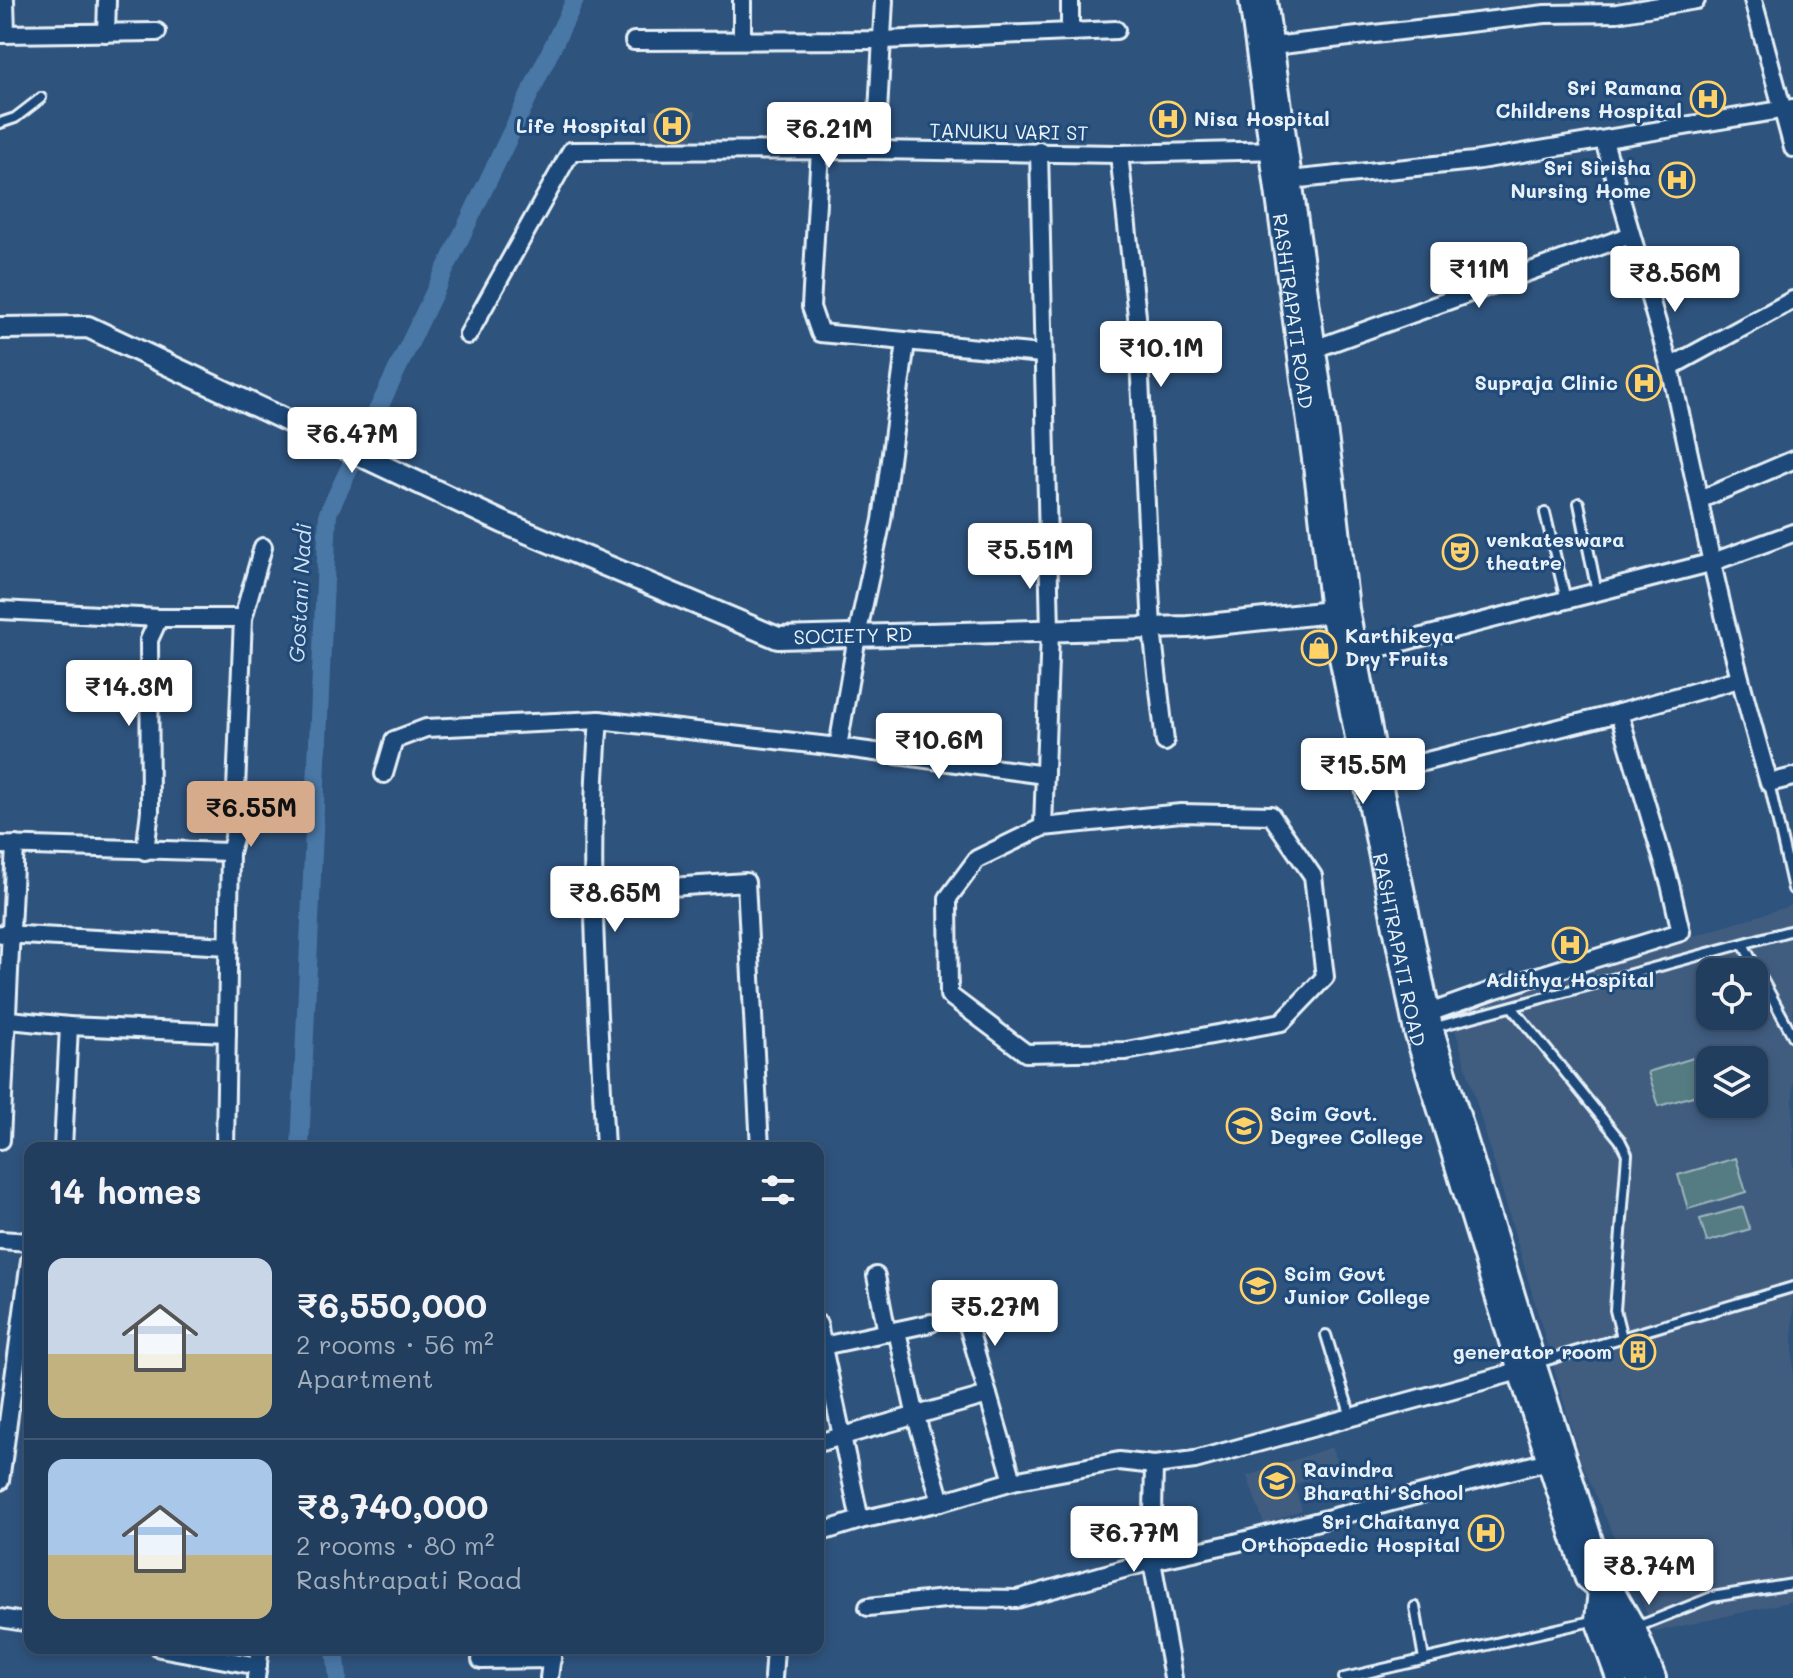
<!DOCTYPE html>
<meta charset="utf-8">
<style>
:root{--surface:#223e5e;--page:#2a4564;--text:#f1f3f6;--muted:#a2aebc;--line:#3f5773;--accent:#d6ab8b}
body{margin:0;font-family:Mali,sans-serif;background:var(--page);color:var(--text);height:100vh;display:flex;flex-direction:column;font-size:30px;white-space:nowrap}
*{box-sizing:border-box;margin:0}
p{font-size:26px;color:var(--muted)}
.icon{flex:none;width:44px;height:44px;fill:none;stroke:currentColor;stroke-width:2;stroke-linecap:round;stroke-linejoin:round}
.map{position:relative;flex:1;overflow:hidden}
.drawer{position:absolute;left:24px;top:1142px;width:800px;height:512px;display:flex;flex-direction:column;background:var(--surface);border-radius:16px;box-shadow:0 4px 12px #0003,0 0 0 2px var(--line)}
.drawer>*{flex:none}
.tools{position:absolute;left:1696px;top:958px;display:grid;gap:16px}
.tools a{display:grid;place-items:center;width:72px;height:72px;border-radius:16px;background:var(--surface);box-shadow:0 4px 12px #0003,0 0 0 2px var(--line);font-size:40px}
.price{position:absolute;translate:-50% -68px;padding:0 18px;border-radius:8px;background:#fff;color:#222;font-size:26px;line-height:52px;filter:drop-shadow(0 2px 4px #0008)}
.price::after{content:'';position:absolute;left:50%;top:48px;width:24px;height:18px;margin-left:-12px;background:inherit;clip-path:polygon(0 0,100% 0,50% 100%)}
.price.active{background:var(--accent);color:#111}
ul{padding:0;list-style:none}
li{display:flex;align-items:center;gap:24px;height:200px;padding:0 24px}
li+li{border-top:2px solid var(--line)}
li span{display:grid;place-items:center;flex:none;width:224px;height:160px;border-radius:16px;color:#555}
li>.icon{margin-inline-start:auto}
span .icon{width:96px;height:96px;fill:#fffc;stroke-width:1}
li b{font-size:34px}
h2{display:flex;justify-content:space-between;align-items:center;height:96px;padding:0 24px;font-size:34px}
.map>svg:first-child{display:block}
</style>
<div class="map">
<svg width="1793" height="1678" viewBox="0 0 1793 1678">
<rect width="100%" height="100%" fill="#2e537d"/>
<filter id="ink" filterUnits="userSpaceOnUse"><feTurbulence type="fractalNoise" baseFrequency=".0125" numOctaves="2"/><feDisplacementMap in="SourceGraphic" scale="16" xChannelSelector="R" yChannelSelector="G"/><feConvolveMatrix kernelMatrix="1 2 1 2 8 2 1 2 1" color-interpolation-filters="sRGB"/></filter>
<g filter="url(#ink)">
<g fill="#3f5d80" fill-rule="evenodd">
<polygon points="650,110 696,111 692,142 651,140"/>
<polygon points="779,110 814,110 819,137 785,135"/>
<path d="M1793,905V1601L1655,1632L1581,1461L1450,1012ZM1710,972H1754V1016H1710ZM1710,1060H1754V1104H1710Z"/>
<polygon points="1332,1447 1339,1469 1294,1485 1302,1510 1264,1524 1247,1476"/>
</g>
<g fill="#547c82" stroke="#9eb6bd" stroke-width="2">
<polygon points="1709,1053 1710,1091 1659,1106 1648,1072"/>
<polygon points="1736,1158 1746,1192 1688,1209 1678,1175"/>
<polygon points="1743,1207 1750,1229 1707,1242 1700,1219"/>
</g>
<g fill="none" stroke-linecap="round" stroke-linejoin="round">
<g stroke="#4a77a6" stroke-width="18">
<polyline points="300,1148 328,513 575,0"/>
<polyline points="335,1648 338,1678"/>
</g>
<g stroke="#e8f1f8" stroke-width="14">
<g id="service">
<polyline points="0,123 15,118 41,98"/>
<polyline points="1579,503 1597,592"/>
<polyline points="1545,513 1566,600"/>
<polyline points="1769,783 1793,889"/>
<polyline points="1743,944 1793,1036"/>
<polyline points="1512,1007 1620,1140 1627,1154 1615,1310 1622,1338"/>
<polyline points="1432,1028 1793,930"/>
<polyline points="1326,1335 1351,1417"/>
<polyline points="1537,1363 1793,1287"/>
<polyline points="1415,1607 1424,1659"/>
<polyline points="1637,1627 1712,1597 1793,1584"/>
<polyline points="1344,1678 1596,1620"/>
</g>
</g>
<g stroke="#e8f1f8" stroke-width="22">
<g id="minor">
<polyline points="5,0 6,34"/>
<polyline points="742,0 742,40"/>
<polyline points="1753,0 1793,148"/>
<polyline points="1070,32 1070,0"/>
<polyline points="106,33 107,0"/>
<polyline points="0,34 157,32"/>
<polyline points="634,41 883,40 1116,30"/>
<polyline points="1273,46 1545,14 1617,13 1696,0"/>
<polyline points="1604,141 1670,367 1699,500"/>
<polyline points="820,150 811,307 820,333 1042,354"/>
<polyline points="876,150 884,0"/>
<polyline points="1039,151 1050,631 1043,827"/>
<polyline points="1119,154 1137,316 1152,629 1165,742"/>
<polyline points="1280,181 1474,161 1793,108"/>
<polyline points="468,335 571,151 876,150 1119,154 1280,150"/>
<polyline points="1314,349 1631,235"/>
<polyline points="1670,367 1793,300"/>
<path d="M1793,460L1699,500C1717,596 1742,689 1769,783L1793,777"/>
<polyline points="0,610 159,618 243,618"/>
<polyline points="1348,656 1710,563 1793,533"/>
<path d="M599,720C586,862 598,1006 605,1148"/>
<polyline points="838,747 1045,775"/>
<polyline points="1379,773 1619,713"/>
<polyline points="384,774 394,740 426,728 599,720 838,747 857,636 882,520 906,342"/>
<polygon points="1181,813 1271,815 1313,876 1325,977 1282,1022 1126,1051 1026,1053 949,995 948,898 977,859 1043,827"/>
<polyline points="0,845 230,852"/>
<polyline points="145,851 150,811 149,640 159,618"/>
<polyline points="594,892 746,882 760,1148"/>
<polyline points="2,934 229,946"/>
<polyline points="1429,1013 1499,988 1681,932 1670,884 1619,713 1739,679"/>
<polyline points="0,1019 69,1026 227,1033"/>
<polyline points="1,1140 15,845"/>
<polyline points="63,1148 69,1026"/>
<polyline points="225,1148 230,852 234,838 243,618 263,547"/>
<polyline points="0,1240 30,1242"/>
<polyline points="876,1276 887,1333"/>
<polyline points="964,1312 1013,1481"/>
<polyline points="818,1324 860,1520"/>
<polyline points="897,1331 916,1417 941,1502"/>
<polyline points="818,1347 931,1323"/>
<polyline points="818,1443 988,1395"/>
<polyline points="1154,1465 1152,1561 1173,1678"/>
<polyline points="0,1481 30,1260"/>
<polyline points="818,1533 860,1520 941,1502 1013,1481 1119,1461 1154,1465 1195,1460 1519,1371"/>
<polyline points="868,1607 955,1598 1017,1599 1152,1561 1235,1543 1548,1461"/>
<polyline points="0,1618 30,1623"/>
<polyline points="160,1648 258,1666"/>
<polyline points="481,1660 552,1659"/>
<polyline points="256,1678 260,1648"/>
<polyline points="549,1678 553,1648"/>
<polyline points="773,1678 775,1648"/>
</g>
</g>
<g stroke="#e8f1f8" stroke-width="26">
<g id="tertiary">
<path id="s1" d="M1250,0L1317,488L1331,612L1415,1032L1519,1371L1586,1579L1599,1590L1636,1678"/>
<polyline points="1266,0 1334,486 1348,609 1384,798 1432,1027 1532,1354 1601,1569 1596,1620 1617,1678"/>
<path id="s2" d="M0,328L88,327L502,522L778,638L1188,627L1331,612"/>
<polyline points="1599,1590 1614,1591 1635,1628 1655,1678"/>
</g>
</g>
<use href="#service" stroke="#1f4a7a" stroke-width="8"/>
<use href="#minor" stroke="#1f4a7a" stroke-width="16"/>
<use href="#tertiary" stroke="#1f4a7a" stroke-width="20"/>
</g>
</g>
<defs>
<g id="hospital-ring" transform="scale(1.8)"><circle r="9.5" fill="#1f4a7a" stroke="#ffd166" stroke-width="1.5"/><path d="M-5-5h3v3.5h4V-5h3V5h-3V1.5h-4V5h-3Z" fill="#ffd166"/></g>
<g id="theatre-ring" transform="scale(1.8)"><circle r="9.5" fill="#1f4a7a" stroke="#ffd166" stroke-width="1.5"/><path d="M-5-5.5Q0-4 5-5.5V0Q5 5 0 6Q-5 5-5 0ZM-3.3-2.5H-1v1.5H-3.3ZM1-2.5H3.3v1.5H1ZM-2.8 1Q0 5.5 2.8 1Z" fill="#ffd166"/></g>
<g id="shop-ring" transform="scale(1.8)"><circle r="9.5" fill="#1f4a7a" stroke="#ffd166" stroke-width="1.5"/><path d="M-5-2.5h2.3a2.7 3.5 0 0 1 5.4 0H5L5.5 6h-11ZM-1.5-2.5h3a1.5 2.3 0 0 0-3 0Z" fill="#ffd166"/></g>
<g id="university-ring" transform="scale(1.8)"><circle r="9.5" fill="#1f4a7a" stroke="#ffd166" stroke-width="1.5"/><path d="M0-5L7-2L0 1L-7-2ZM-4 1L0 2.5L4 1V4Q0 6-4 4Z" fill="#ffd166"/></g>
<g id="building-ring" transform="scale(1.8)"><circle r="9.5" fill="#1f4a7a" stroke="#ffd166" stroke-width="1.5"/><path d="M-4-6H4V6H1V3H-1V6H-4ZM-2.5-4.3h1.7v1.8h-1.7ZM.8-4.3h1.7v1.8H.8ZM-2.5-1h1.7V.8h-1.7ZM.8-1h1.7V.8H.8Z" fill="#ffd166"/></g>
<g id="school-ring" transform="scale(1.8)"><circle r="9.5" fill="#1f4a7a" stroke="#ffd166" stroke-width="1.5"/><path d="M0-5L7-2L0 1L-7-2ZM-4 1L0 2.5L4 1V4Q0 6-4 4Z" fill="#ffd166"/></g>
</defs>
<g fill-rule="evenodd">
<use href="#hospital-ring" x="1708" y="99"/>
<use href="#hospital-ring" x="1168" y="119"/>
<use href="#hospital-ring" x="672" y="126"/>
<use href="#hospital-ring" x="1677" y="180"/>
<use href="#hospital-ring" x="1644" y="383"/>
<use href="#theatre-ring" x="1460" y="552"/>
<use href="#shop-ring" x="1319" y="648"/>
<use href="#hospital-ring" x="1570" y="945"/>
<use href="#university-ring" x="1244" y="1126"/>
<use href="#university-ring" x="1258" y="1286"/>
<use href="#building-ring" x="1638" y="1352"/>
<use href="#school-ring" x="1277" y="1481"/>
<use href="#hospital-ring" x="1486" y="1533"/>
</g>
<g text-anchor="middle" stroke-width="6" stroke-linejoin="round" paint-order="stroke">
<g font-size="20" font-weight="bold" fill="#e8f1f8" stroke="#1f4a7a" text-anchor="end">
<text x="1682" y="95">Sri Ramana<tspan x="1682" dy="23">Childrens Hospital</tspan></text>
<text x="1194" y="126" text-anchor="start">Nisa Hospital</text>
<text x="646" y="133">Life Hospital</text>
<text x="1651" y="175">Sri Sirisha<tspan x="1651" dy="23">Nursing Home</tspan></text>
<text x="1618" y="390">Supraja Clinic</text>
<text x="1486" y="547" text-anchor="start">venkateswara<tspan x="1486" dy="23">theatre</tspan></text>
<text x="1345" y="643" text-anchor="start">Karthikeya<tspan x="1345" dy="23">Dry Fruits</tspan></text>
<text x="1570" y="987" text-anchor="middle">Adithya Hospital</text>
<text x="1270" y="1121" text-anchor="start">Scim Govt.<tspan x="1270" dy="23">Degree College</tspan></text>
<text x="1284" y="1281" text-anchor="start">Scim Govt<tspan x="1284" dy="23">Junior College</tspan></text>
<text x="1612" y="1359">generator room</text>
<text x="1303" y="1477" text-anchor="start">Ravindra<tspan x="1303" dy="23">Bharathi School</tspan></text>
<text x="1460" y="1529">Sri Chaitanya<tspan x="1460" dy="23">Orthopaedic Hospital</tspan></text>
</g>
<g font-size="20" fill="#e8f1f8" stroke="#1f4a7a">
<text transform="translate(1009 132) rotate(1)" y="7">TANUKU VARI ST</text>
<text dy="7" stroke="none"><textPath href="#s1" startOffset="314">RASHTRAPATI ROAD</textPath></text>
<text dy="7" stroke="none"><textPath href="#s2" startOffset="920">SOCIETY RD</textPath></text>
<text dy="7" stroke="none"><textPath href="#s1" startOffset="962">RASHTRAPATI ROAD</textPath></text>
</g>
<g font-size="22" font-style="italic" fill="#d0dfec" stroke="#1f4a7a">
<text transform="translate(300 593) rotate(-87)" y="8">Gostani Nadi</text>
</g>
</g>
</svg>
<div class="tools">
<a><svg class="icon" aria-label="locate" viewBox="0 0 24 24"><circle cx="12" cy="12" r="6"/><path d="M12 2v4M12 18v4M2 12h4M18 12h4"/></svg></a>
<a><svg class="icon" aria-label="layers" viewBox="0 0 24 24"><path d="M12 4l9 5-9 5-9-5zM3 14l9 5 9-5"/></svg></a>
</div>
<b class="price" style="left:829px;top:170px">₹6.21M</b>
<b class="price" style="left:1479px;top:310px">₹11M</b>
<b class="price" style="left:1675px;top:314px">₹8.56M</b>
<b class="price" style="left:1161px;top:389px">₹10.1M</b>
<b class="price" style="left:352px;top:475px">₹6.47M</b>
<b class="price" style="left:1030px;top:591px">₹5.51M</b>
<b class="price" style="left:129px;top:728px">₹14.3M</b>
<b class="price" style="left:939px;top:781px">₹10.6M</b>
<b class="price" style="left:1363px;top:806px">₹15.5M</b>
<b class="price active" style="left:251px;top:849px">₹6.55M</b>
<b class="price" style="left:615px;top:934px">₹8.65M</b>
<b class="price" style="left:995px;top:1348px">₹5.27M</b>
<b class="price" style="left:1134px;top:1574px">₹6.77M</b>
<b class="price" style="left:1649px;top:1607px">₹8.74M</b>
<section class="drawer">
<h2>14 homes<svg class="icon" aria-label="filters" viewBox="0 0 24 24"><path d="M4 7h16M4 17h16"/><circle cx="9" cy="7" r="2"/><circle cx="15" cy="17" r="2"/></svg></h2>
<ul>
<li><span style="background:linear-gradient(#c9d6e8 60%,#c2b280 0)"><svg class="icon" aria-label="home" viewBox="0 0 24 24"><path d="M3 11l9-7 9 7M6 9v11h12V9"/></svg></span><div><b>₹6,550,000</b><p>2 rooms · 56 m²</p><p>Apartment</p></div></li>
<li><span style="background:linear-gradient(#a9c7e8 60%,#c2b280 0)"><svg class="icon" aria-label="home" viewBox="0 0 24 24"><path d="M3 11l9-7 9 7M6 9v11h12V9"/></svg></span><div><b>₹8,740,000</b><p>2 rooms · 80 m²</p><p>Rashtrapati Road</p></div></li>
</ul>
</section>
</div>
